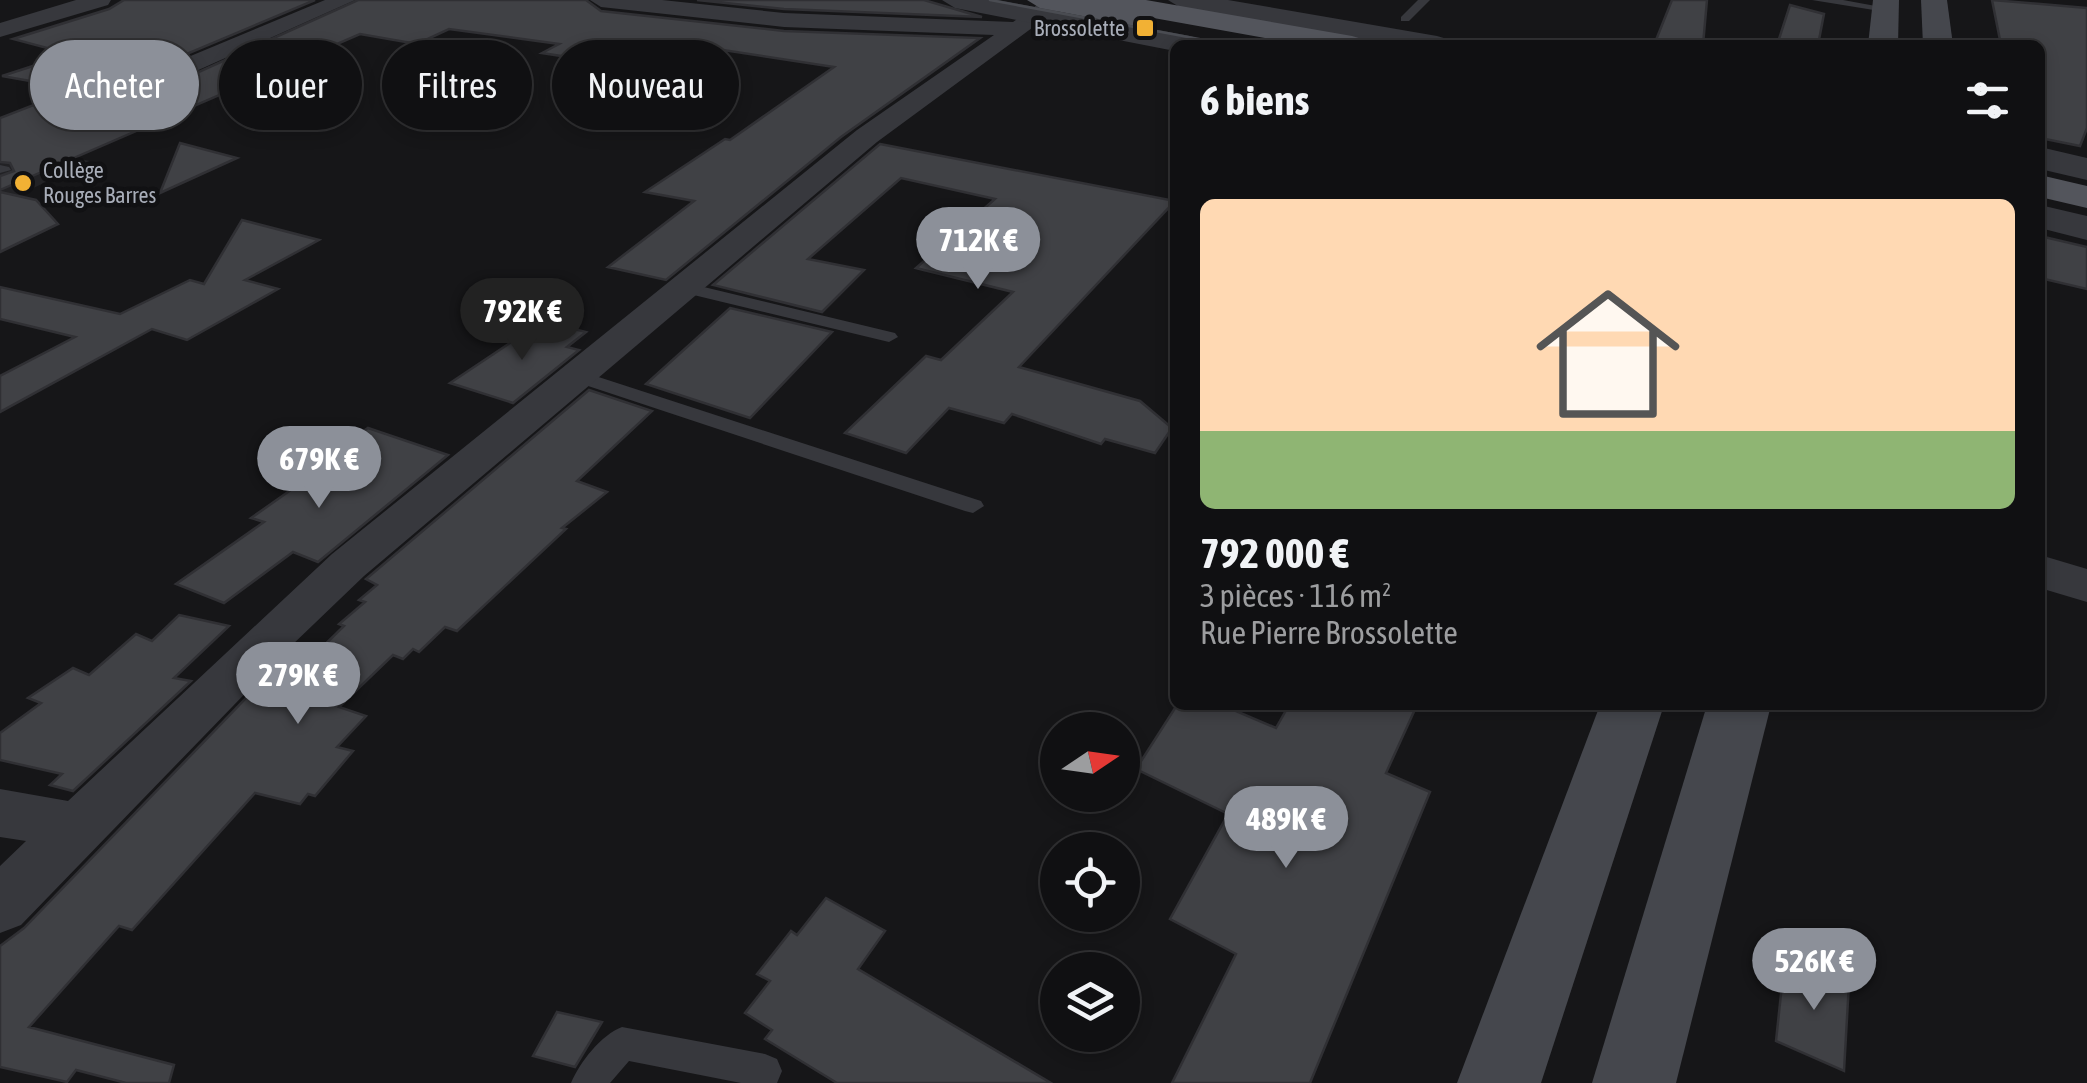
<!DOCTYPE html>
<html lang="fr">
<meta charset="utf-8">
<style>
:root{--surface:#101012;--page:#19191b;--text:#f1f3f6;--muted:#9c9d9f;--line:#303032;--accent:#8c9099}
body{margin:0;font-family:"Asap Condensed",sans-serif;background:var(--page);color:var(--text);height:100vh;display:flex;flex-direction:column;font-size:38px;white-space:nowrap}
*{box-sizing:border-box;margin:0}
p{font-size:32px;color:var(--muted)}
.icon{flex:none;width:55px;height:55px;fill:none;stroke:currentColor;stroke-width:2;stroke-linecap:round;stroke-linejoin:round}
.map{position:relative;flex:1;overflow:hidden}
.panel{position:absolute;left:1170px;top:40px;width:875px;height:670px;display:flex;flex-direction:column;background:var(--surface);border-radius:15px;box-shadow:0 5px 15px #0003,0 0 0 2px var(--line)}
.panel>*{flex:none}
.guide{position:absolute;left:30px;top:40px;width:950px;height:90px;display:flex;gap:20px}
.needle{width:65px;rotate:77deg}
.controls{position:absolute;left:1040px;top:712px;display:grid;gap:20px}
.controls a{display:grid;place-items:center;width:100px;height:100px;border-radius:50%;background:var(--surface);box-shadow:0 5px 15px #0003,0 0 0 2px var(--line);font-size:50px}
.price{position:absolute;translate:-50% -85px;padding:0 22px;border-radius:35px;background:var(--accent);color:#fff;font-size:32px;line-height:65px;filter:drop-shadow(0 2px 5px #0008)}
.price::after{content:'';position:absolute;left:50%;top:60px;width:30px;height:22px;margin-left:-15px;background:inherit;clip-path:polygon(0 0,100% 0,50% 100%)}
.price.on{background:#222;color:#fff}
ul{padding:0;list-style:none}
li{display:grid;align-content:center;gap:20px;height:530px;padding:0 30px}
li span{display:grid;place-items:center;height:310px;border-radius:15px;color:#555}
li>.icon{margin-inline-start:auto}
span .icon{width:180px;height:180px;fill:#fffc;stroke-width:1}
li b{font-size:42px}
h2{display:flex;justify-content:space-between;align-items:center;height:120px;padding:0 30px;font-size:42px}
.pill{padding:0 35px;border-radius:45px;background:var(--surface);box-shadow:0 5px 15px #0003,0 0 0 2px var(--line);font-size:35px;line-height:90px}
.pill.on{background:var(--accent);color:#fff}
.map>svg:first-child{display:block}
</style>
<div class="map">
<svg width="2087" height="1083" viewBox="0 0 2087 1083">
<rect width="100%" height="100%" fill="#161618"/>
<polygon fill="#222225" points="0,142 90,161 0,204"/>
<g fill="#404145" stroke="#303034" stroke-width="2.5">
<polygon points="124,0 315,0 108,87 101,97 119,108 358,0 586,0 601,11 784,31 980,38 841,137 666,280 608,267 694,201 645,192 725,139 730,140 834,67 697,46 665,66 627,60 619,65 542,53 559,44 449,29 417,44 360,34 0,190 0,176 14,171 10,163 0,162 0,118 75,89 2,76 70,54 13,39 109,9"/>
<polygon points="697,0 924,0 982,17 784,9"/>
<polygon points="1672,0 1707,0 1703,45 1654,45"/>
<polygon points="1992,0 2087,8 2087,128 2080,146 2040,138 2040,45 2001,45"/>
<polygon points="1790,5 1824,14 1818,45 1777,45"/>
<polygon points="180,143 237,158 160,193"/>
<polygon points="880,144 1175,201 1019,367 1140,401 1172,428 1155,453 1105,439 1101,444 1012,414 1004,423 949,408 906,453 845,433 926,356 941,360 1013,292 916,268 995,199 901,178 808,259 864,270 822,312 713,285"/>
<polygon points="0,192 36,200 58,224 0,252"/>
<polygon points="242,220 319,240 245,280 278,289 187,340 152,329 0,412 0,376 75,337 0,319 0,287 120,314 190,280 204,284"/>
<polygon points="2040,236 2087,247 2087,289 2040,278"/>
<polygon points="730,308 832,332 750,418 646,384"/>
<polygon points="543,321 586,332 567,347 579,350 513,403 450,383"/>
<polygon points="589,390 652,411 577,481 607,492 562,528 566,529 457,631 445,627 419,652 413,649 403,659 393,655 339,707 366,716 337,747 353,751 315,796 308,794 300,804 255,793 132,930 119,926 29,1027 174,1065 169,1083 126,1083 76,1070 67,1082 0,1067 0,946 24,928 249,695 268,700 344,626 339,624 365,602 359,600 377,585 366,579"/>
<polygon points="368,428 448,455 318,562 293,552 224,603 176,584 264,522 251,518 332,461 323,458"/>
<polygon points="179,615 229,626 174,678 191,681 73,791 50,785 62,774 0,760 0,733 41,703 28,698 73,668 89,675 136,634 152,641"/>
<polygon points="1177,705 1222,705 1276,728 1289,705 1417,705 1386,773 1430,792 1310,1083 1172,1083 1236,954 1170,919 1228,814 1136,769"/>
<polygon points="826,898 885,931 858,969 1051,1083 837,1083 765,1039 772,1030 745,1013 770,981 757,974 791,931 797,935"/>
<polygon points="1785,956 1849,983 1844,1071 1776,1041"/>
<polygon points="557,1012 602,1022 575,1067 533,1056"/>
</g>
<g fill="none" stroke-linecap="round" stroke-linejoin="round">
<g fill="#37383d" fill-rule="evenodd">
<polygon points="1418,0 1430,0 1409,21 1401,21 1401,17"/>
<polygon points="1812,0 1843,0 1892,9 1886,12"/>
<polygon points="0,165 9,167 11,170 0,173"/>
<polygon points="683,282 895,333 898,337 889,342 677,291 674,287"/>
<polygon points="577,370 981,501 984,506 973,513 965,511 570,380 568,376"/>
<path d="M622,1027L765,1054L777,1059L782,1071L777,1083H741L629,1061L610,1083H571C580,1062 601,1035 622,1027Z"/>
</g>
<g fill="#37383d" fill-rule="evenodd">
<polygon points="76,0 111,0 108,5 0,37 0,23"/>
<polygon points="325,0 355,0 127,102 118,104 105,96 109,90"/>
<polygon points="590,0 662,0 784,13 1013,22 1044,0 1070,0 877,142 364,576 290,647 21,925 0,933 0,866 26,841 0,837 0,789 68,801 332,554 857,130 994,35 784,27 601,7"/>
<polygon points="2040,555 2087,569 2087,602 2040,588"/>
</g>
<g fill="#37383d" fill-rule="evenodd">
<polygon points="942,0 998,0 1190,36 1200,39 1205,45 1175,45 1175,51 955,8"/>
<polygon points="1168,0 1228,0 1437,36 1447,39 1452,45 1388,45 1181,8"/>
<polygon points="2040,147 2087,158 2087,180 2040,169"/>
<polygon points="2040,205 2087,216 2087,240 2040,228"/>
</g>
<g fill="#45474d" fill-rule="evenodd">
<polygon points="1873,0 1899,0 1898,45 1868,45"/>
<polygon points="1921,0 1947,0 1953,45 1923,45"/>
<polygon points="1600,705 1664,705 1541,1083 1457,1083"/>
<polygon points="1707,705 1771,705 1676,1083 1592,1083"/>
</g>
<g fill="#53555c" fill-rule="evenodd">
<polygon points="1027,0 1146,0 1352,36 1362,39 1367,45 1304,45 1148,17 1145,24 1135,26 1040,8"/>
<polygon points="2040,175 2087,186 2087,208 2040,197"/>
</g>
<polyline stroke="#4a4c52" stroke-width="2.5" points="990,0 1231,45"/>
</g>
<g fill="#f2b134" stroke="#111113" stroke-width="4">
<rect x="1135" y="18" width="20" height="20" rx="5"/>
<circle cx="23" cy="183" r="10"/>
</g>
<g text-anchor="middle" stroke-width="9" stroke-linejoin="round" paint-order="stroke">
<g font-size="22" fill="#a8adb8" stroke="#111113" text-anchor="end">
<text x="1125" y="36">Brossolette</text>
<text x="43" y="178" text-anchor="start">Collège<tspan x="43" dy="25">Rouges Barres</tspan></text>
</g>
</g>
</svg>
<div class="controls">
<a><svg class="needle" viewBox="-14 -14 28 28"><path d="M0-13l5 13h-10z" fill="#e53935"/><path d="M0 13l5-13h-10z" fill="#9c9d9f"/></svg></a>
<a><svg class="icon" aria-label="locate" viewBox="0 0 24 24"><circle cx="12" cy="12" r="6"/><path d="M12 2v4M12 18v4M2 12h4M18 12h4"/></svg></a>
<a><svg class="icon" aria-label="layers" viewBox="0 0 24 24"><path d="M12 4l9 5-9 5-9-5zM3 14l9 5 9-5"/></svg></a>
</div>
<b class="price" style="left:978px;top:292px">712K €</b>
<b class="price on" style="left:522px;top:363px">792K €</b>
<b class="price" style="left:319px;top:511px">679K €</b>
<b class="price" style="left:298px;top:727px">279K €</b>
<b class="price" style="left:1286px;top:871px">489K €</b>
<b class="price" style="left:1814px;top:1013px">526K €</b>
<div class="guide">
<a class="pill on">Acheter</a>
<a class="pill">Louer</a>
<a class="pill">Filtres</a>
<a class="pill">Nouveau</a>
</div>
<section class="panel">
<h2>6 biens<svg class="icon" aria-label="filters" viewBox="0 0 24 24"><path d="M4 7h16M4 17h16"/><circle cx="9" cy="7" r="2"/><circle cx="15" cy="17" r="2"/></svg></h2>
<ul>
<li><span style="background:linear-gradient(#ffd9b3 75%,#8fb573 0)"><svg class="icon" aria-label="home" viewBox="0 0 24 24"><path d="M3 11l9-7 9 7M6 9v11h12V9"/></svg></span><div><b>792 000 €</b><p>3 pièces · 116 m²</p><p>Rue Pierre Brossolette</p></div></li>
</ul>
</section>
</div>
